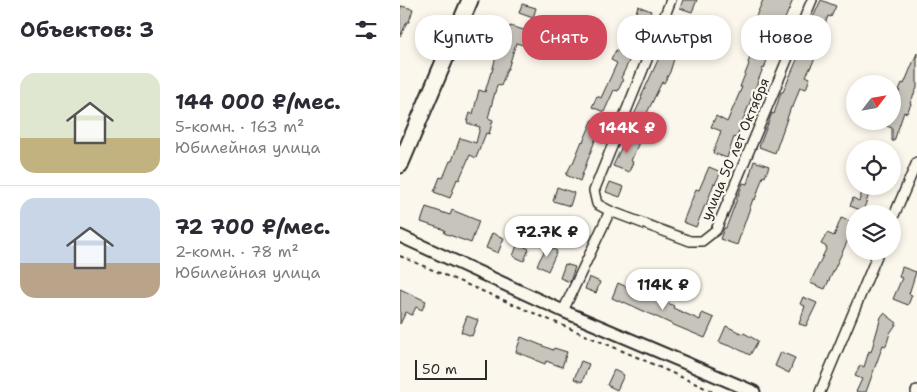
<!DOCTYPE html>
<html lang="ru">
<meta charset="utf-8">
<style>
:root{--surface:#fff;--page:#f2f2f3;--text:#2b2b33;--muted:#7c7c81;--line:#e1e1e2;--accent:#d1495b}
body{margin:0;font-family:"Shantell Sans",sans-serif;background:var(--page);color:var(--text);height:100vh;display:flex;flex-direction:column;font-size:19px;white-space:nowrap}
*{box-sizing:border-box;margin:0}
p{font-size:16px;color:var(--muted)}
.icon{flex:none;width:28px;height:28px;fill:none;stroke:currentColor;stroke-width:2;stroke-linecap:round;stroke-linejoin:round}
.map{position:relative;flex:1;overflow:hidden}
.panel{display:flex;flex-direction:column;background:var(--surface);width:400px}
.panel>*{flex:none}
.hud{position:absolute;left:15px;top:15px;width:426px;height:45px;display:flex;gap:10px}
.needle{width:32px;rotate:59deg}
.tools{position:absolute;left:446px;top:75px;display:grid;gap:10px}
.tools a{display:grid;place-items:center;width:55px;height:55px;border-radius:50%;background:var(--surface);box-shadow:0 2px 8px #0003;font-size:25px}
.scale{position:absolute;left:15px;bottom:12px;width:72px;box-sizing:border-box;padding-left:5px;border:2px solid #2b2b2b;border-top:0;font-size:14px;line-height:18px;white-space:nowrap;color:#2b2b2b;-webkit-text-stroke:4px #fbf7ec;paint-order:stroke}
.price{position:absolute;translate:-50% -42px;padding:0 11px;border-radius:18px;background:#fff;color:#222;font-size:16px;line-height:32px;filter:drop-shadow(0 1px 2px #0008)}
.price::after{content:'';position:absolute;left:50%;top:30px;width:15px;height:11px;margin-left:-8px;background:inherit;clip-path:polygon(0 0,100% 0,50% 100%)}
.price.selected{background:var(--accent);color:#fff}
ul{padding:0;list-style:none}
li{display:flex;align-items:center;gap:15px;height:125px;padding:0 20px}
li+li{border-top:1px solid var(--line)}
li span{display:grid;place-items:center;flex:none;width:140px;height:100px;border-radius:15px;color:#555}
li>.icon{margin-inline-start:auto}
span .icon{width:60px;height:60px;fill:#fffc;stroke-width:1}
li b{font-size:21px}
h2{display:flex;justify-content:space-between;align-items:center;height:60px;padding:0 20px;font-size:21px}
.chip{padding:0 18px;border-radius:20px;background:var(--surface);box-shadow:0 2px 8px #0003;font-size:18px;line-height:45px}
.chip.selected{background:var(--accent);color:#fff}
main{display:flex;flex:1;min-height:0}
.map>svg:first-child{display:block}
</style>
<main>
<section class="panel">
<h2>Объектов: 3<svg class="icon" aria-label="filters" viewBox="0 0 24 24"><path d="M4 7h16M4 17h16"/><circle cx="9" cy="7" r="2"/><circle cx="15" cy="17" r="2"/></svg></h2>
<ul>
<li><span style="background:linear-gradient(#dfe7d0 65%,#c2b280 0)"><svg class="icon" aria-label="home" viewBox="0 0 24 24"><path d="M3 11l9-7 9 7M6 9v11h12V9"/></svg></span><div><b>144 000 ₽/мес.</b><p>5-комн. · 163 m²</p><p>Юбилейная улица</p></div></li>
<li><span style="background:linear-gradient(#c9d6e8 65%,#b9a48a 0)"><svg class="icon" aria-label="home" viewBox="0 0 24 24"><path d="M3 11l9-7 9 7M6 9v11h12V9"/></svg></span><div><b>72 700 ₽/мес.</b><p>2-комн. · 78 m²</p><p>Юбилейная улица</p></div></li>
</ul>
</section>
<div class="map">
<svg width="517" height="392" viewBox="0 0 517 392">
<rect width="100%" height="100%" fill="#fbf7ec"/>
<filter id="ink" filterUnits="userSpaceOnUse"><feTurbulence type="fractalNoise" baseFrequency=".02" numOctaves="2"/><feDisplacementMap in="SourceGraphic" scale="10" xChannelSelector="R" yChannelSelector="G"/><feConvolveMatrix kernelMatrix="1 2 1 2 8 2 1 2 1" color-interpolation-filters="sRGB"/></filter>
<g filter="url(#ink)">
<g fill="#c7c4bc" stroke="#2b2b2b">
<polygon points="283,0 297,0 292,12 280,8"/>
<polygon points="363,0 393,0 372,49 371,48 364,69 363,68 340,128 336,138 334,137 327,158 313,153 321,131 311,127 316,116 327,122 342,87 340,87 349,64 348,63 351,54 362,27 353,23"/>
<polygon points="421,0 436,6 431,17 428,16 420,38 406,33"/>
<polygon points="122,4 136,8 133,18 119,13"/>
<polygon points="1,6 13,9 9,22 7,22 0,37 0,11"/>
<polygon points="238,6 251,11 246,24 244,23 237,44 223,40 226,29 230,30"/>
<polygon points="274,19 292,27 287,39 281,36 270,72 264,83 262,82 246,115 248,116 244,127 231,121 242,98 241,97 258,60 264,41"/>
<polygon points="110,26 148,37 144,51 116,43 108,69 107,69 101,86 97,85 88,118 93,120 89,134 86,133 76,158 70,155 59,180 57,179 50,198 34,192 40,177 43,178 50,161 52,161 60,138 76,143 80,127 67,123 70,113 73,114 79,90 85,92 91,72 92,72 97,52 100,53 102,42 105,43"/>
<polygon points="402,48 417,55 406,76 410,78 406,89 400,87 393,107 391,107 375,153 359,147 372,113 374,114 381,92 383,92"/>
<polygon points="216,50 231,57 221,78 223,80 218,91 214,90 204,112 192,107 197,96 201,98 217,63 211,60"/>
<polygon points="517,53 517,88 510,103 511,104 507,113 504,112 494,141 492,141 492,128 476,122 477,121 492,121 492,110 500,90 499,90 502,83 504,84"/>
<polygon points="193,119 204,124 197,135 180,181 166,175 172,163 173,163 182,141 183,142"/>
<polygon points="227,135 240,140 231,161 233,162 229,172 213,166"/>
<polygon points="354,161 369,166 365,177 363,176 355,200 353,199 337,245 320,239 324,228 326,228 343,183 347,184"/>
<polygon points="309,167 321,172 315,184 314,183 306,206 305,205 296,227 283,222 296,189 299,190"/>
<polygon points="210,182 224,187 220,197 206,192"/>
<polygon points="464,186 472,186 463,211 450,206 453,198 459,201"/>
<polygon points="157,187 174,193 170,206 153,201"/>
<polygon points="26,207 50,215 52,210 79,221 71,243 44,233 45,230 21,222"/>
<polygon points="441,218 455,223 455,225 425,289 410,283 427,247 421,244 427,233 434,236"/>
<polygon points="92,233 104,238 98,253 86,248"/>
<polygon points="118,243 129,249 124,261 113,256"/>
<polygon points="147,246 157,251 148,271 137,265"/>
<polygon points="165,264 175,267 170,282 160,278"/>
<polygon points="502,267 516,272 509,294 512,295 508,305 493,299 502,278 499,277"/>
<polygon points="189,277 200,282 196,293 185,289"/>
<polygon points="218,283 242,294 243,291 254,296 274,306 273,308 300,320 302,313 314,318 305,338 276,326 224,302 223,303 212,298"/>
<polygon points="0,289 26,301 22,310 16,307 12,315 6,312 0,324"/>
<polygon points="403,297 417,303 406,326 399,324 405,306 400,304"/>
<polygon points="484,313 497,323 490,333 486,346 483,345 466,392 456,392 462,379 455,376 460,365 464,367 469,351 471,352 481,317"/>
<polygon points="67,316 78,320 72,336 61,332"/>
<polygon points="326,326 343,334 344,333 358,341 350,355 330,345 329,346 319,342"/>
<polygon points="121,337 153,350 154,348 167,352 162,367 146,361 145,364 135,360 135,359 116,352"/>
<polygon points="381,352 395,358 389,373 375,366"/>
<polygon points="181,361 189,364 182,382 174,379"/>
<polygon points="214,370 224,375 217,390 207,385"/>
</g>
<g fill="none" stroke-linecap="round" stroke-linejoin="round">
<g stroke="#2b2b2b" stroke-width="12">
<g id="minor">
<polyline points="210,211 290,241 302,241 316,230 412,0"/>
<polyline points="492,220 517,162"/>
<polyline points="163,311 210,211 197,204 194,191 271,0"/>
<polyline points="420,392 479,251"/>
<polyline points="516,392 517,390"/>
</g>
</g>
<g stroke="#2b2b2b" stroke-width="15">
<polyline id="tertiary" points="0,236 163,311 354,392"/>
</g>
<g stroke="#2b2b2b" stroke-width="19">
<polyline id="primary" points="0,165 70,0"/>
</g>
<polyline stroke="#2b2b2b" stroke-width="2" stroke-dasharray="4 4" stroke-linecap="butt" points="0,256 239,358 314,392"/>
<use href="#minor" stroke="#fbf7ec" stroke-width="9"/>
<use href="#tertiary" stroke="#fbf7ec" stroke-width="11"/>
<use href="#primary" stroke="#fbf7ec" stroke-width="15"/>
</g>
</g>
<g text-anchor="middle" stroke-width="4.5" stroke-linejoin="round" paint-order="stroke">
<g font-size="14" fill="#2b2b2b" stroke="#fbf7ec">
<text transform="translate(335 149) rotate(-67)" y="5">улица 50 лет Октября</text>
</g>
</g>
</svg>
<div class="tools">
<a><svg class="needle" viewBox="-14 -14 28 28"><path d="M0-13l5 13h-10z" fill="#e53935"/><path d="M0 13l5-13h-10z" fill="#7c7c81"/></svg></a>
<a><svg class="icon" aria-label="locate" viewBox="0 0 24 24"><circle cx="12" cy="12" r="6"/><path d="M12 2v4M12 18v4M2 12h4M18 12h4"/></svg></a>
<a><svg class="icon" aria-label="layers" viewBox="0 0 24 24"><path d="M12 4l9 5-9 5-9-5zM3 14l9 5 9-5"/></svg></a>
</div>
<div class="scale">50 m</div>
<b class="price selected" style="left:227px;top:154px">144K ₽</b>
<b class="price" style="left:147px;top:258px">72.7K ₽</b>
<b class="price" style="left:263px;top:311px">114K ₽</b>
<div class="hud">
<a class="chip">Купить</a>
<a class="chip selected">Снять</a>
<a class="chip">Фильтры</a>
<a class="chip">Новое</a>
</div>
</div>
</main>
